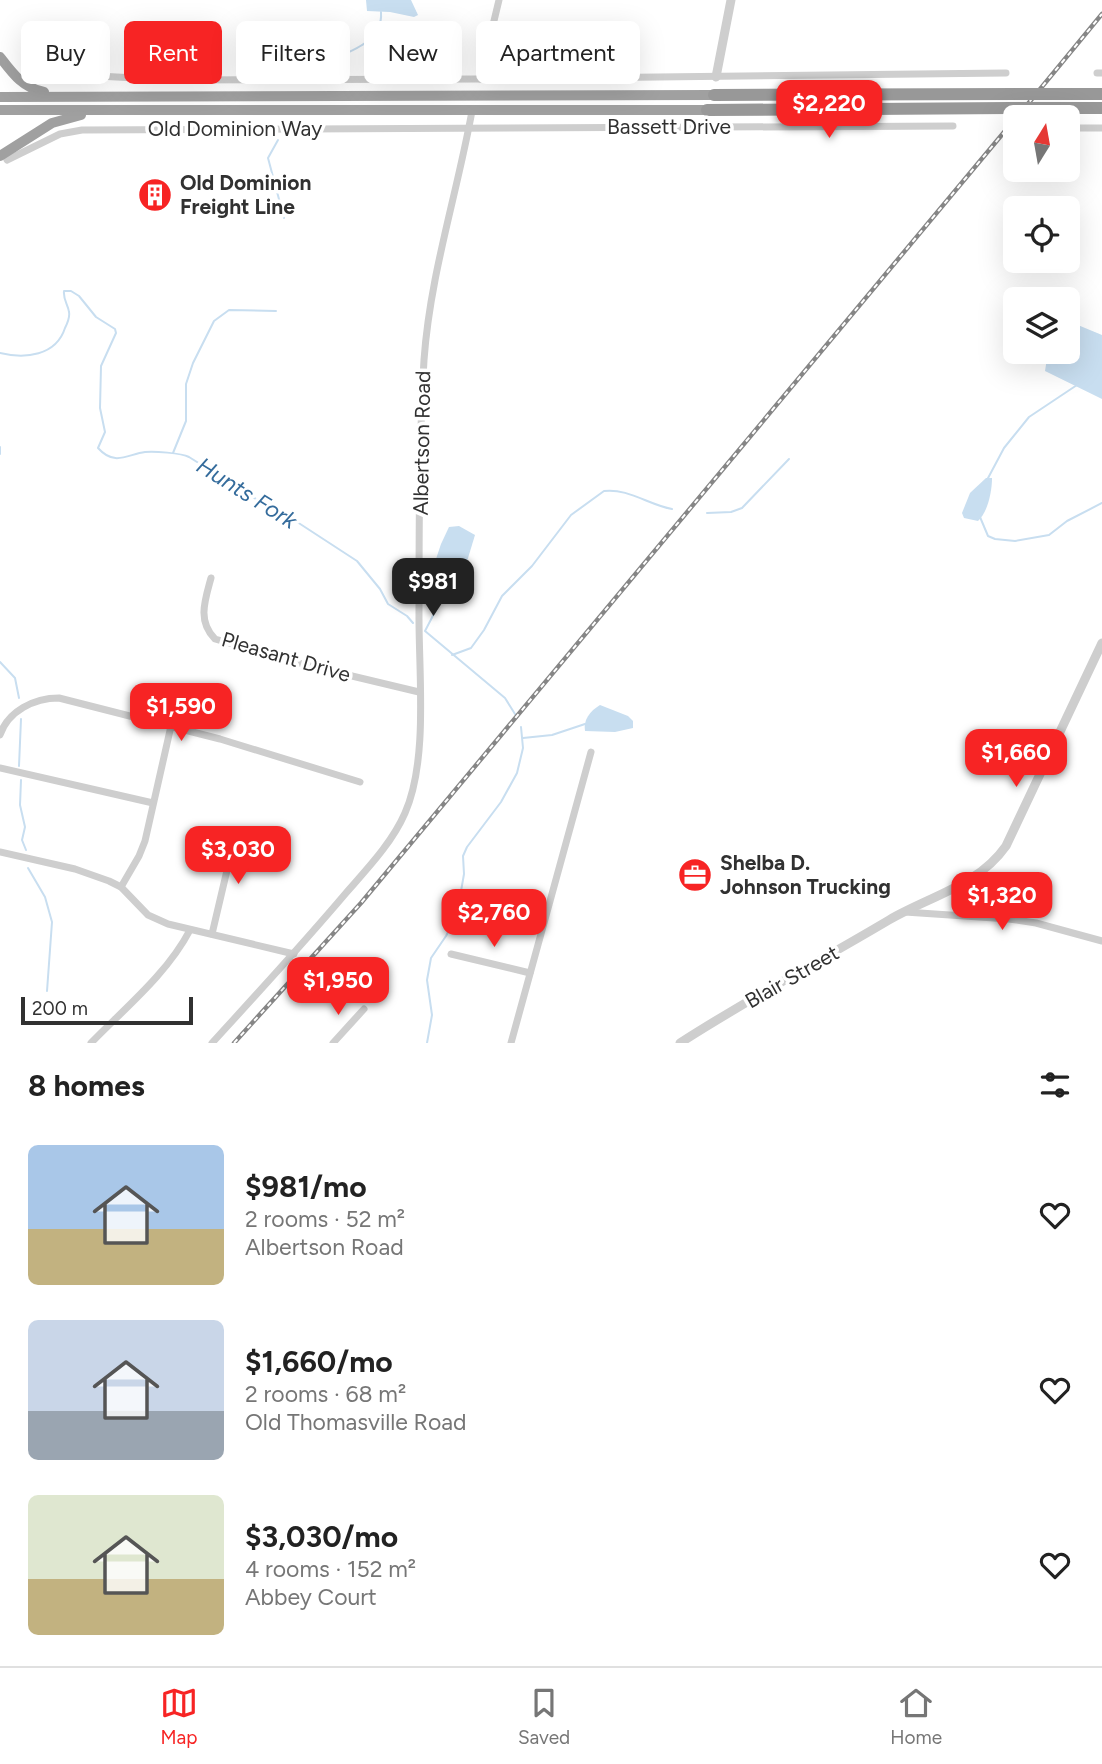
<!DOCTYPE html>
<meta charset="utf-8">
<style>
:root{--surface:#fff;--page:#f6f6f6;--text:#222;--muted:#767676;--line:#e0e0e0;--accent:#f72424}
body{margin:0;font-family:Figtree,sans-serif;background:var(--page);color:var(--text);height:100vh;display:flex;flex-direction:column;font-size:26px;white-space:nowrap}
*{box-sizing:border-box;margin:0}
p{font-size:23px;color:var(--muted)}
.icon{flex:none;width:38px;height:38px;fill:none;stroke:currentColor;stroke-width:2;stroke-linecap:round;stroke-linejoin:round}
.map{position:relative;height:1043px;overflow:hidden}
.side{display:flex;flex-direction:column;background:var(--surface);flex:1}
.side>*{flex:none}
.guide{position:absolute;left:21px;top:21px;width:700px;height:63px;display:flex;gap:14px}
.needle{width:46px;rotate:11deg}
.buttons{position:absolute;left:1003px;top:105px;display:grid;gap:14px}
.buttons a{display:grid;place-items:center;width:77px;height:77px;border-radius:10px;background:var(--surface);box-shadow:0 7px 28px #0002;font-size:35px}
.scale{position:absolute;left:21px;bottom:18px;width:172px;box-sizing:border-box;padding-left:7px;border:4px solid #313131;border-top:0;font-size:19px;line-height:24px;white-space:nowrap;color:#313131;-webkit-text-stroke:5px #fff;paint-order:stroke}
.price{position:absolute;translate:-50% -60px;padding:0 16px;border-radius:14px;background:var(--accent);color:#fff;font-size:23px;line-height:46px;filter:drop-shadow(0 2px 4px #0008)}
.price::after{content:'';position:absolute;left:50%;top:42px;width:21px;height:16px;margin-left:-10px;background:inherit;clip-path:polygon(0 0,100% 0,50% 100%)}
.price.active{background:#222;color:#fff}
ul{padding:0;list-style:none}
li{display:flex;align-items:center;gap:21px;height:175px;padding:0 28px}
li span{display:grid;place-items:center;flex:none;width:196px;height:140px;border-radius:10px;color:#555}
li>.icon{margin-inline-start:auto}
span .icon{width:84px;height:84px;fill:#fffc;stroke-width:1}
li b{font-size:30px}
h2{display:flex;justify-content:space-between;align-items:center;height:84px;padding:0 28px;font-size:30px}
.chip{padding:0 24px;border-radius:10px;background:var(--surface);box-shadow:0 7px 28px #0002;font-size:24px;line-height:63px}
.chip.active{background:var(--accent);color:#fff}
.menu{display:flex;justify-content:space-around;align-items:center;height:98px;border-top:2px solid var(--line);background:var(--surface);font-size:19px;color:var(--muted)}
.menu a{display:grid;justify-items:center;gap:4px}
.menu .active{color:var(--accent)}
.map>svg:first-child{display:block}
</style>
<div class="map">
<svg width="1102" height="1043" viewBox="0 0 1102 1043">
<rect width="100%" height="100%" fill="#fff"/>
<g fill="#c8def0">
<polygon points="366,0 411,0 418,15 414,17 390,12 367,11"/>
<polygon points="1073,323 1102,335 1102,399 1045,371 1048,352 1068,352 1068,325"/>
<path d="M986,478H992C992,491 988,512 978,521L964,518L962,513L970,493Z"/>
<polygon points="459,526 475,535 462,578 454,584 436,569 436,559 441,544 449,527"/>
<path d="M600,705L628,716L633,721V728L615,732L585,731C583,720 590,711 600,705Z"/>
</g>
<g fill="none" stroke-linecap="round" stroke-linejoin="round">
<g stroke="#c8def0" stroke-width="2">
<path d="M305,72C329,56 384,50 381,12"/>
<polyline points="278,140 268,158 284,218"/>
<path d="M0,353C25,359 56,356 65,328C67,324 70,317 69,312C68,304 63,300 64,291H71L79,296L96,317L115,329L116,333L101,366L100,408L105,432L98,448C115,467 128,454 145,452C154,451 181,453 189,457L264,504L291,518L357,561L380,589L388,604L407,616L413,623"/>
<polyline points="0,447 0,454"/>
<polyline points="173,453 186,421 186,384 193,363 214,321 229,310 276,311"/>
<polyline points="987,480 1004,448 1029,417 1077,385"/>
<polyline points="707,513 731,512 742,508 789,459"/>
<polyline points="980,517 988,536 995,539 1015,541 1049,535 1067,521 1102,503"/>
<polyline points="451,581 425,631 505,698 515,714"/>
<path d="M452,655L471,648L484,630L502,596L532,566L571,515L604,491C628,488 649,505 672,509"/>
<polyline points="0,662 15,678 19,698"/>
<polyline points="523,738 552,735 585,724"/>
<polyline points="19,766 21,719"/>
<polyline points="21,780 20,805 25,827 22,840 26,850"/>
<polyline points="28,868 45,897 52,922 47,991"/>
<polyline points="427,1043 432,1015 427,980 431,958 446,936 457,914 464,874 463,856 467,847 501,802 517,773 523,748 521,727"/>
</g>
<g stroke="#cecece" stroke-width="7">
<polyline points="1097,73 1102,73"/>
<polyline points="98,76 173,80 480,79 1006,73"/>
<polyline points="480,79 499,0"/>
<polyline points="1068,128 1102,128"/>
<polyline points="7,160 60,134 82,130 953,126"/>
<path d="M211,578C205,600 197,621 215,639L306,665L419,692"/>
<path d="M0,735C8,711 34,698 59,698L220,739L360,782"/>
<polyline points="0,768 153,803"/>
<polyline points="0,852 75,869 109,881 121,887 148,915 168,924 294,954"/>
<polyline points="121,887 139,856 145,841 171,726"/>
<polyline points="905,912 1009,919 1036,923 1102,941"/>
<polyline points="212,934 236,832"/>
<polyline points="451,954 530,973"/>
<path d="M91,1043C125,1008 167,974 190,930"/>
<path d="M212,1043C257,994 302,945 346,893C367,869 392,843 405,813C428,761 419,676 419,619C419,533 419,446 424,360C430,275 457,194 472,111"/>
<polyline points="333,1043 364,1009"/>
<polyline points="511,1043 591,752"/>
</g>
<g stroke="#cecece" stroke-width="9">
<polyline points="716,77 731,0"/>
<path d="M680,1043C748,999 820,961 889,920C930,896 978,886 1006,846L1102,643"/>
</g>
<g stroke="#a0a0a0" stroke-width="10">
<path d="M0,57C13,74 23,88 44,92"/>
<polyline points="0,97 714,95"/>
<polyline points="0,110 707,110"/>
<polyline points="0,156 52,123 81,115"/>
</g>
<g stroke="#989898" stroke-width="12">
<polyline points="1069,94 1102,94"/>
<polyline points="714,95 1017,94"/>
<polyline points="1058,108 1102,108"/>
<polyline points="707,110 1011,108"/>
</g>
<g stroke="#868686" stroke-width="4.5">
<g id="rail">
<polyline points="1017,117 1102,14"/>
<polyline points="234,1043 361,903 1015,119"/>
</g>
</g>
<use href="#rail" stroke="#fff" stroke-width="2" stroke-dasharray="5" stroke-linecap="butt"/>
<g stroke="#989898" stroke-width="12">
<polyline points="1017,94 1069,94"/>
<polyline points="1011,108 1058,108"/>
</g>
</g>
<defs>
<g id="building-disc" transform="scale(1.75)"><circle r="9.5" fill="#f72424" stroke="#fff"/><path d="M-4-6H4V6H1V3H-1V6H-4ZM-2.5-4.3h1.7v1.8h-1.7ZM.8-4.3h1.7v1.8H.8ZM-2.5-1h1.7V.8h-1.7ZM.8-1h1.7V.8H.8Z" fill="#fff"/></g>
<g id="office-disc" transform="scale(1.75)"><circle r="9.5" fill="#f72424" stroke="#fff"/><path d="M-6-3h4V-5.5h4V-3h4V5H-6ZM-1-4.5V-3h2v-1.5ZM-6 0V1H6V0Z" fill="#fff"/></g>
</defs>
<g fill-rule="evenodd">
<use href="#building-disc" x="155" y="195"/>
<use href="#office-disc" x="695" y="875"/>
</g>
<g text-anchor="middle" stroke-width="7" stroke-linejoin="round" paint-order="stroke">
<g font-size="21" fill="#313131" stroke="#fff">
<text x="669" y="134">Bassett Drive</text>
<text x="235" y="136">Old Dominion Way</text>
<text transform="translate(422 443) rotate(-89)" y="7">Albertson Road</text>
<text transform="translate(286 657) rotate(16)" y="7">Pleasant Drive</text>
<text transform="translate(792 977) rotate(-30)" y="7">Blair Street</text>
</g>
<g font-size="21" font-weight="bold" fill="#313131" stroke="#fff" text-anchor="start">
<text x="180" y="190">Old Dominion<tspan x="180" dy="24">Freight Line</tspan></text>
<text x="720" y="870">Shelba D.<tspan x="720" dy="24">Johnson Trucking</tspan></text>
</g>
<g font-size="23" font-style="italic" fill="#356c9c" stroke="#fff">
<text transform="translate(247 493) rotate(32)" y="8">Hunts Fork</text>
</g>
</g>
</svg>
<div class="buttons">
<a><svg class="needle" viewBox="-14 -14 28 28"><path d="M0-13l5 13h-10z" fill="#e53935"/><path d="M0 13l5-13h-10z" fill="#767676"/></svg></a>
<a><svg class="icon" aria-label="locate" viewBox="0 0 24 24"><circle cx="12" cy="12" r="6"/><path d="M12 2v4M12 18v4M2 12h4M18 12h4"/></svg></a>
<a><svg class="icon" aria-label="layers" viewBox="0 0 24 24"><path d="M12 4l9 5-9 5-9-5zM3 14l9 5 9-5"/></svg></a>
</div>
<div class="scale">200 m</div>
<b class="price" style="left:829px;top:140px">$2,220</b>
<b class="price active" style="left:433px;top:618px">$981</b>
<b class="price" style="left:181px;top:743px">$1,590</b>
<b class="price" style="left:1016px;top:789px">$1,660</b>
<b class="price" style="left:238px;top:886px">$3,030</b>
<b class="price" style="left:1002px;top:932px">$1,320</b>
<b class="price" style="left:494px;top:949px">$2,760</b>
<b class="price" style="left:338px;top:1017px">$1,950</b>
<div class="guide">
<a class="chip">Buy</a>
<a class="chip active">Rent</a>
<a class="chip">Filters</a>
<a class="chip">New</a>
<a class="chip">Apartment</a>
</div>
</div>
<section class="side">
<h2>8 homes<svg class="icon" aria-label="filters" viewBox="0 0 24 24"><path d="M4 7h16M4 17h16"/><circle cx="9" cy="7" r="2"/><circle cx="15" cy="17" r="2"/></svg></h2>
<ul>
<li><span style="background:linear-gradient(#a9c7e8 60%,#c2b280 0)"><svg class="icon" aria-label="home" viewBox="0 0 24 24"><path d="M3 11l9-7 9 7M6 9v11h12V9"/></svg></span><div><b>$981/mo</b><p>2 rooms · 52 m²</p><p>Albertson Road</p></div><svg class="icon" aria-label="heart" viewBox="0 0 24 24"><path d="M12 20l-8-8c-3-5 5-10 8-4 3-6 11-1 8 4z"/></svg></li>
<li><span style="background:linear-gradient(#c9d6e8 65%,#9aa5b1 0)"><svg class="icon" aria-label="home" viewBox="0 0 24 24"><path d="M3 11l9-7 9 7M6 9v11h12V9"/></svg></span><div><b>$1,660/mo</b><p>2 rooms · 68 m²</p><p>Old Thomasville Road</p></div><svg class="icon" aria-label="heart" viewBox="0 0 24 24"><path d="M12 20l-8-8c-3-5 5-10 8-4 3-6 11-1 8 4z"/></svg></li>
<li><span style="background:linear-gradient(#dfe7d0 60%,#c2b280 0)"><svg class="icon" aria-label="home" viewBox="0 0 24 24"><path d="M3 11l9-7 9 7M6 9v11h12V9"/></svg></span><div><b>$3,030/mo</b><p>4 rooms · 152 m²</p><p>Abbey Court</p></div><svg class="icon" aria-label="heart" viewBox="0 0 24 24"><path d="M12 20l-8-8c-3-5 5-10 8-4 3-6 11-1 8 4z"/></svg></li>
</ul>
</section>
<nav class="menu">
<a class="active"><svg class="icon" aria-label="map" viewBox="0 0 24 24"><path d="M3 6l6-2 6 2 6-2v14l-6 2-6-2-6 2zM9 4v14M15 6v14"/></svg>Map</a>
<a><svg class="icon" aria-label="saved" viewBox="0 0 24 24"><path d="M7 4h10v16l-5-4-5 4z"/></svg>Saved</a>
<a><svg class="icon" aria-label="home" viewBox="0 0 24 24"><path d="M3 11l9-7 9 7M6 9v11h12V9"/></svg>Home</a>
</nav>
